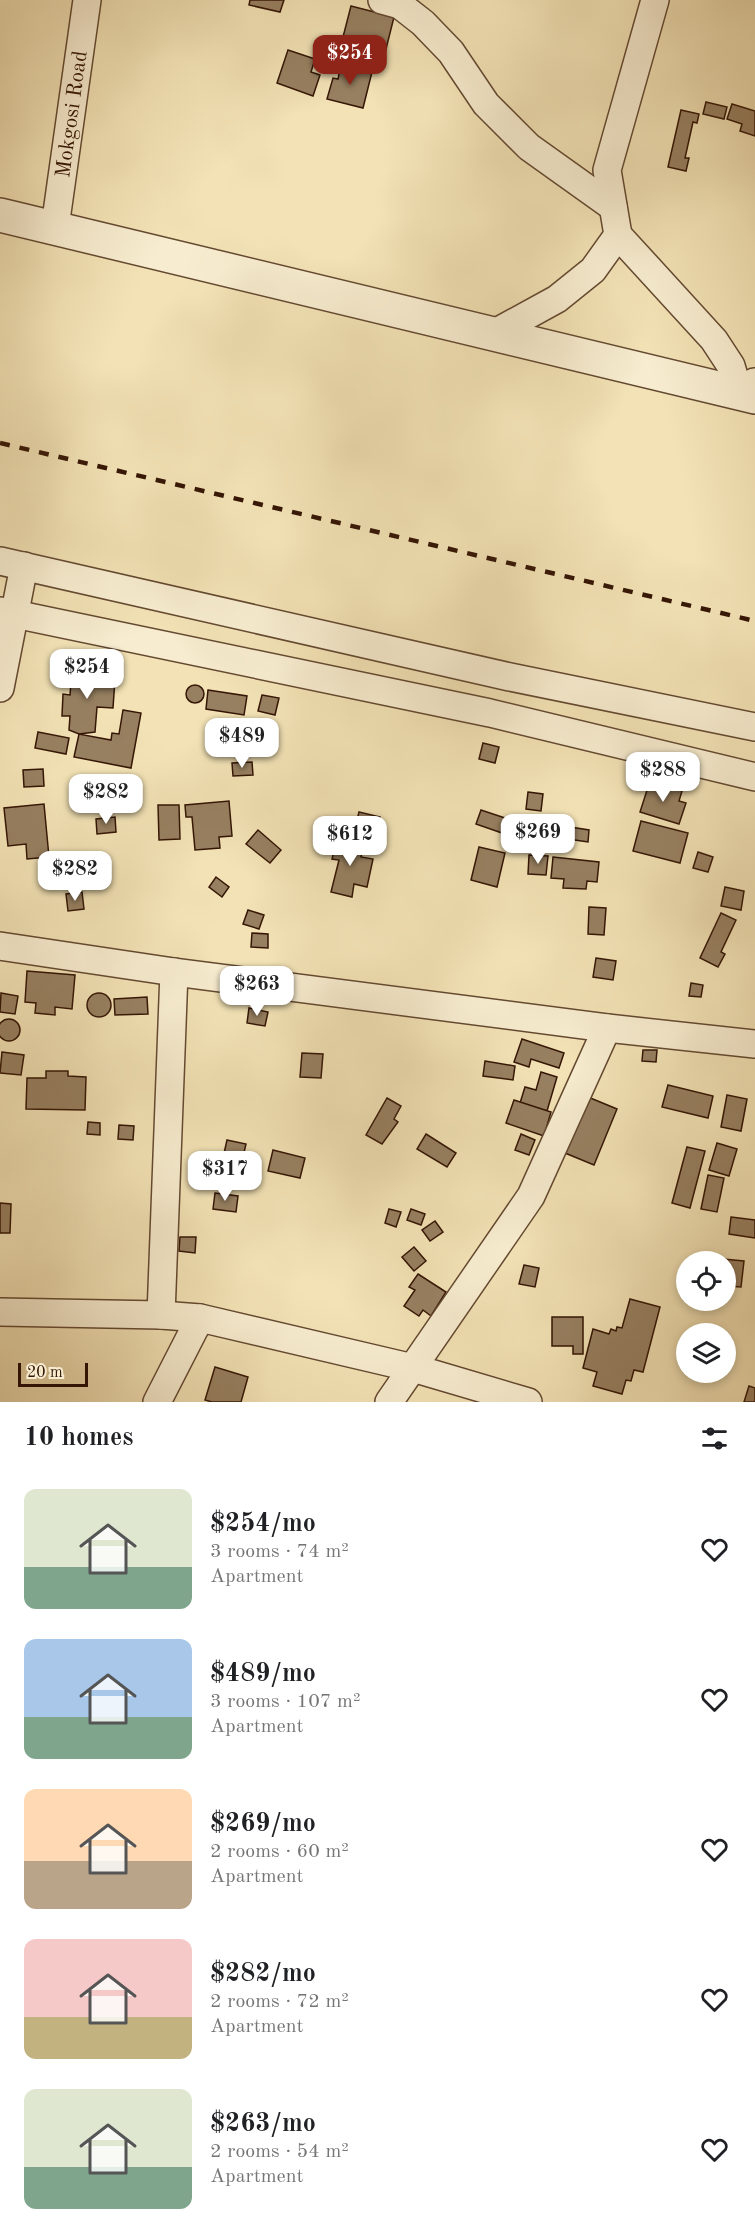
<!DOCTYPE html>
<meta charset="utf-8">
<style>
:root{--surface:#fff;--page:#f2f2f2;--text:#202124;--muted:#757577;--accent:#8f2418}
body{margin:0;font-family:"Old Standard TT",serif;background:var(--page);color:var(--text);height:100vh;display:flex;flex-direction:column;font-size:22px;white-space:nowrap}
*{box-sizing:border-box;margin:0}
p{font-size:20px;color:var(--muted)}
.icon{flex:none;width:33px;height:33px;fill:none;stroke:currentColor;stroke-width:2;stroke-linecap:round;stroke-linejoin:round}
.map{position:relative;height:1402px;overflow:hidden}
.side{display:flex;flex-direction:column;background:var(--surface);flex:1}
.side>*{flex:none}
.fabs{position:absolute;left:676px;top:1251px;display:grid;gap:12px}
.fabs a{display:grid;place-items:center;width:60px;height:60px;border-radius:50%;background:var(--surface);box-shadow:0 3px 9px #0003;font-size:30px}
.scale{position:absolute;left:18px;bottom:15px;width:70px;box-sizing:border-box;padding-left:6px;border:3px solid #351605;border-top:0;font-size:16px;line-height:21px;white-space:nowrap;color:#351605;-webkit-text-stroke:4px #f7eccf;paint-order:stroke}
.price{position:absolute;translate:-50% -51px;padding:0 14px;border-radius:12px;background:#fff;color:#222;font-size:20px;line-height:39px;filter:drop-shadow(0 2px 3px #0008)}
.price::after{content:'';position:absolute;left:50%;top:36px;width:18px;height:14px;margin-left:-9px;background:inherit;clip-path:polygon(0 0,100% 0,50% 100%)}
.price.on{background:var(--accent);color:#fff}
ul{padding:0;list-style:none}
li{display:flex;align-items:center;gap:18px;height:150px;padding:0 24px}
li span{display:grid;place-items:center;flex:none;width:168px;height:120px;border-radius:12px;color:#555}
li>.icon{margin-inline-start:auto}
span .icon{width:72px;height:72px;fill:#fffc;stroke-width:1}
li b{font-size:26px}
h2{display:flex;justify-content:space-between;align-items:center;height:72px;padding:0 24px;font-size:26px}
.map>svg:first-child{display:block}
</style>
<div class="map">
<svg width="755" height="1402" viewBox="0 0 755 1402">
<rect width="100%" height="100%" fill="#f2e2b5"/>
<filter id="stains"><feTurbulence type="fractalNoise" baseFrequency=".00333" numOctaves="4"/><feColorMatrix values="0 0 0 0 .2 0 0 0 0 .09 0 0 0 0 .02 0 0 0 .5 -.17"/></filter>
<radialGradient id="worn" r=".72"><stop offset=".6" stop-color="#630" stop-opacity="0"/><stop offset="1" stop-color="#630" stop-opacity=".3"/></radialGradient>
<g fill="#978061" stroke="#351605" stroke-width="1.5">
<polygon points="250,0 284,0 280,12 249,5"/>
<polygon points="351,6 394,17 384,57 356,50 359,41 343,37"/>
<polygon points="288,50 315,59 311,72 320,75 313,96 277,83"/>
<polygon points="341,64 372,72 363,108 327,99 333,78 338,79"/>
<polygon points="706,102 727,107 724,119 703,114"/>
<polygon points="732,104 755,111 755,136 740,131 742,124 727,119"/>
<polygon points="681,110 699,114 697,123 693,122 685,158 689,158 686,171 668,167"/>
<polygon points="72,669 89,670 88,677 115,679 113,708 97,707 95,732 79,734 69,730 70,716 62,716 63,694 70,695"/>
<circle cx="195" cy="694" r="9"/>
<polygon points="208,690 247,696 244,715 206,709"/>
<polygon points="262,695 279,698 275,715 258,711"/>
<polygon points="123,710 141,713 131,768 74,757 79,734 111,740 112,733 119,734"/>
<polygon points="38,732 69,738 66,754 35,748"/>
<polygon points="483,743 499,747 495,763 479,759"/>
<polygon points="252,762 253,775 233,776 232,763"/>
<polygon points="43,769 44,786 24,787 23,770"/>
<polygon points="650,781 682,791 679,801 686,803 679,824 640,812"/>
<polygon points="528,792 543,794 541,811 526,809"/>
<polygon points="229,801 232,836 219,837 220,848 195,850 192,817 186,817 185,805"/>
<polygon points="44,804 49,857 27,859 26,844 8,846 4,808"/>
<polygon points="158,805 179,805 180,839 159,840"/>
<polygon points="481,810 508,819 502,833 476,824"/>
<polygon points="359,812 380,817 375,833 355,828"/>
<polygon points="115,817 116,832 97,834 96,819"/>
<polygon points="641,821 688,833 680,863 633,851"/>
<polygon points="570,827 589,830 588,842 568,839"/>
<polygon points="258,830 281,850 270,863 246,844"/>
<polygon points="344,839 364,843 361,857 373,859 367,887 354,884 352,897 331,892 339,860 332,859 336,842 343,843"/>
<polygon points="479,847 505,853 497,887 471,880"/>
<polygon points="698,852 713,857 708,872 693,868"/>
<polygon points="71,853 86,858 79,879 64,875"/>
<polygon points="529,855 548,856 546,875 528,874"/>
<polygon points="553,857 599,862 597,882 587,881 586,889 563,888 564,879 551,878"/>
<polygon points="216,877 229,887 222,897 209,887"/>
<polygon points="725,887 744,891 741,910 721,906"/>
<polygon points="82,892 84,909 68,911 66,894"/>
<polygon points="589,907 606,908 604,935 588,934"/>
<polygon points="248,910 264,915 259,929 243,924"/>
<polygon points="721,913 736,920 721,952 725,954 718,967 700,958"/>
<polygon points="252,933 268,934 268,948 251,947"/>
<polygon points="596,958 616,961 613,980 593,977"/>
<polygon points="27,971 75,975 72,1009 55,1007 55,1015 35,1013 36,1003 25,1002"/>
<polygon points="691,983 703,985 701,997 689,996"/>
<circle cx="99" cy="1005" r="12"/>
<polygon points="1,993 18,996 15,1014 0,1012"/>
<polygon points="147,997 148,1014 115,1015 114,999"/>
<polygon points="249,1008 268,1012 265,1026 247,1023"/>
<circle cx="9" cy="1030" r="11"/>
<polygon points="522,1039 564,1053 559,1068 531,1059 529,1067 514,1062"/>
<polygon points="643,1050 657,1050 656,1062 642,1061"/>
<polygon points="2,1052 24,1055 21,1075 0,1073"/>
<polygon points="302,1053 323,1054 321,1078 300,1077"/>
<polygon points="485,1061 515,1066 513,1080 483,1076"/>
<polygon points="46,1071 68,1071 68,1076 86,1077 85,1110 26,1109 27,1078 46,1078"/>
<polygon points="541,1072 557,1077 547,1111 520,1103 525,1087 536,1090"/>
<polygon points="668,1085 713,1096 708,1118 662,1107"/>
<polygon points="727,1095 747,1099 741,1131 721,1127"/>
<polygon points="588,1097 617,1109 594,1165 565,1153"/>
<polygon points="387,1098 401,1106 394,1119 398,1122 382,1144 366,1135"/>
<polygon points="514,1100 551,1112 544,1136 506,1123"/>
<polygon points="88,1122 100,1123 100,1135 87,1134"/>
<polygon points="119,1125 134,1126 133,1140 118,1139"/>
<polygon points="426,1134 456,1153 447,1167 417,1149"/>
<polygon points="521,1134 535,1140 529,1155 515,1150"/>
<polygon points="227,1140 246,1144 242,1161 223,1158"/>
<polygon points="717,1143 737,1149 729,1176 709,1170"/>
<polygon points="687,1147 705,1151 690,1208 672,1203"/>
<polygon points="273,1150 305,1158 300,1178 268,1171"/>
<polygon points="708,1175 724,1178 717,1212 701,1209"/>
<polygon points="215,1193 238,1196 236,1212 213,1209"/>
<polygon points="0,1203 11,1204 10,1233 0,1233"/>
<polygon points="389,1209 401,1212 396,1227 385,1223"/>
<polygon points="411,1209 425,1214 421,1225 407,1220"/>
<polygon points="731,1217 755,1220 755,1238 729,1234"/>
<polygon points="435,1221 443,1232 430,1241 422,1230"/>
<polygon points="180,1237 196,1237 195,1253 179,1251"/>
<polygon points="414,1247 426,1261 414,1271 402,1257"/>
<polygon points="712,1258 744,1261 741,1287 726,1286 726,1262 712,1262"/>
<polygon points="524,1265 539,1268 535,1287 519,1284"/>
<polygon points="418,1274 446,1292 431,1316 423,1310 419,1316 404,1306 415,1290 409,1287"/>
<polygon points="630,1299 660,1307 643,1372 634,1370 631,1381 626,1380 622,1394 593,1386 597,1372 583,1368 593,1329 609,1334 611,1329 616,1331 617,1327 622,1328"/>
<polygon points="552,1317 583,1317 583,1354 573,1354 573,1346 552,1346"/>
<polygon points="215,1367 248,1377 241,1402 212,1402 205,1400"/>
<polygon points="749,1386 755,1388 755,1402 744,1402"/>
</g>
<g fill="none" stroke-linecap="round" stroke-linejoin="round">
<g stroke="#644931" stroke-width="30">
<g id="minor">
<polyline points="382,0 400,5 423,23 451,52 486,104 529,147 613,207"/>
<path id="s1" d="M55,227L87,0"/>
<polyline points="618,235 714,340 731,366 739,393 754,382"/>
<polyline points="493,334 557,299 593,270 618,235 607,170 655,0"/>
<polyline points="0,561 510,677 755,727"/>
<polyline points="0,611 490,713 755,777"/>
<polyline points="0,688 24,566"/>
<polyline points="0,946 174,972 607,1028 755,1044"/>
<polyline points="0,1312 161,1315 200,1318 413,1368 528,1402"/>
<polyline points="161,1315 174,972"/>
<polyline points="157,1402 200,1318"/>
<polyline points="389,1402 531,1196 607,1028"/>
</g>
</g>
<g stroke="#644931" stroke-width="36">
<polyline id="tertiary" points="0,215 755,397"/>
</g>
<use href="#minor" stroke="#f7eccf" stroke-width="27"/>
<use href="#tertiary" stroke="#f7eccf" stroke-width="33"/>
<polyline stroke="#351605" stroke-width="4.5" stroke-dasharray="10 10" stroke-linecap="butt" points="0,443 755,621"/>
</g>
<g text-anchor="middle" stroke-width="5" stroke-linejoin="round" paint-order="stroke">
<g font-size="21" fill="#351605" stroke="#f7eccf">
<text dy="7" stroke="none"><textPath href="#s1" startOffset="114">Mokgosi Road</textPath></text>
</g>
</g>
<rect width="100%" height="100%" filter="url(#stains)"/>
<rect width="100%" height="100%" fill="url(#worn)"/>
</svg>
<div class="fabs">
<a><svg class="icon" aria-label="locate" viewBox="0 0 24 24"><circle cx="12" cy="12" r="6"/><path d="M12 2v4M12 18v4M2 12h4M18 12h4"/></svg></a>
<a><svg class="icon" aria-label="layers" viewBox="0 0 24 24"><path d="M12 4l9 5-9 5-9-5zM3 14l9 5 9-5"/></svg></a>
</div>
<div class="scale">20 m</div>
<b class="price on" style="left:350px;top:86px">$254</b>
<b class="price" style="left:87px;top:700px">$254</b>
<b class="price" style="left:242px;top:769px">$489</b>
<b class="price" style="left:663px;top:803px">$288</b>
<b class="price" style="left:106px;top:825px">$282</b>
<b class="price" style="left:538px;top:865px">$269</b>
<b class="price" style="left:350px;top:867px">$612</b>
<b class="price" style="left:75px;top:902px">$282</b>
<b class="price" style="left:257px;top:1017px">$263</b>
<b class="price" style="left:225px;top:1202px">$317</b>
</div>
<section class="side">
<h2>10 homes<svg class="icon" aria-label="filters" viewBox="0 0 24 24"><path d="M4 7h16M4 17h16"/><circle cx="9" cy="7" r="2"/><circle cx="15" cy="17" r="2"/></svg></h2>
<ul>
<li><span style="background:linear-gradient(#dfe7d0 65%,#7fa58c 0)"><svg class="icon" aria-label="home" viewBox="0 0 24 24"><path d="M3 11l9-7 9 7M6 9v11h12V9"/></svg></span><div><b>$254/mo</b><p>3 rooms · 74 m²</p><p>Apartment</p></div><svg class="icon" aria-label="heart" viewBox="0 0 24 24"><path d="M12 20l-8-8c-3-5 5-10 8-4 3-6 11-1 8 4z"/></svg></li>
<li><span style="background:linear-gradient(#a9c7e8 65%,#7fa58c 0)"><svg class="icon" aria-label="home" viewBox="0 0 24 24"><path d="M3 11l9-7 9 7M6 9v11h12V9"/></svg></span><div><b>$489/mo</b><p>3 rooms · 107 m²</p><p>Apartment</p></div><svg class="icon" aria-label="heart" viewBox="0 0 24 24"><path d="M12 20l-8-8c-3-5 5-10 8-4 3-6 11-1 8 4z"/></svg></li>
<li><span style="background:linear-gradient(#ffd9b3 60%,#b9a48a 0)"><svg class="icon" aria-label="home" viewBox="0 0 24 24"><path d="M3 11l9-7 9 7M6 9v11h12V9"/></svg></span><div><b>$269/mo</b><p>2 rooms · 60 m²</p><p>Apartment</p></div><svg class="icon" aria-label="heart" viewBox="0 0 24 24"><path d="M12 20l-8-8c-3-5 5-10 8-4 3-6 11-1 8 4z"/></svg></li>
<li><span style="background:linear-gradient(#f6c9c9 65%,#c2b280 0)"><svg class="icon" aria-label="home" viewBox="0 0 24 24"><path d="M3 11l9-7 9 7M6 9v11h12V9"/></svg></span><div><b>$282/mo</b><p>2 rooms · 72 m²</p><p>Apartment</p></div><svg class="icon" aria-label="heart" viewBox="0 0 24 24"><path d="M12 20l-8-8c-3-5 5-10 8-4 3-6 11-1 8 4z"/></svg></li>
<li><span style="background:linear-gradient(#dfe7d0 65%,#7fa58c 0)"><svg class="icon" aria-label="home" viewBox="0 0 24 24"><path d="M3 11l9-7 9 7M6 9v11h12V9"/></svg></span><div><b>$263/mo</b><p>2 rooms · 54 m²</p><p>Apartment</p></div><svg class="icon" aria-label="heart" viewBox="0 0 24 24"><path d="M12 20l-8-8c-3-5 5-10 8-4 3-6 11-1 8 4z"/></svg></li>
</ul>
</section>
